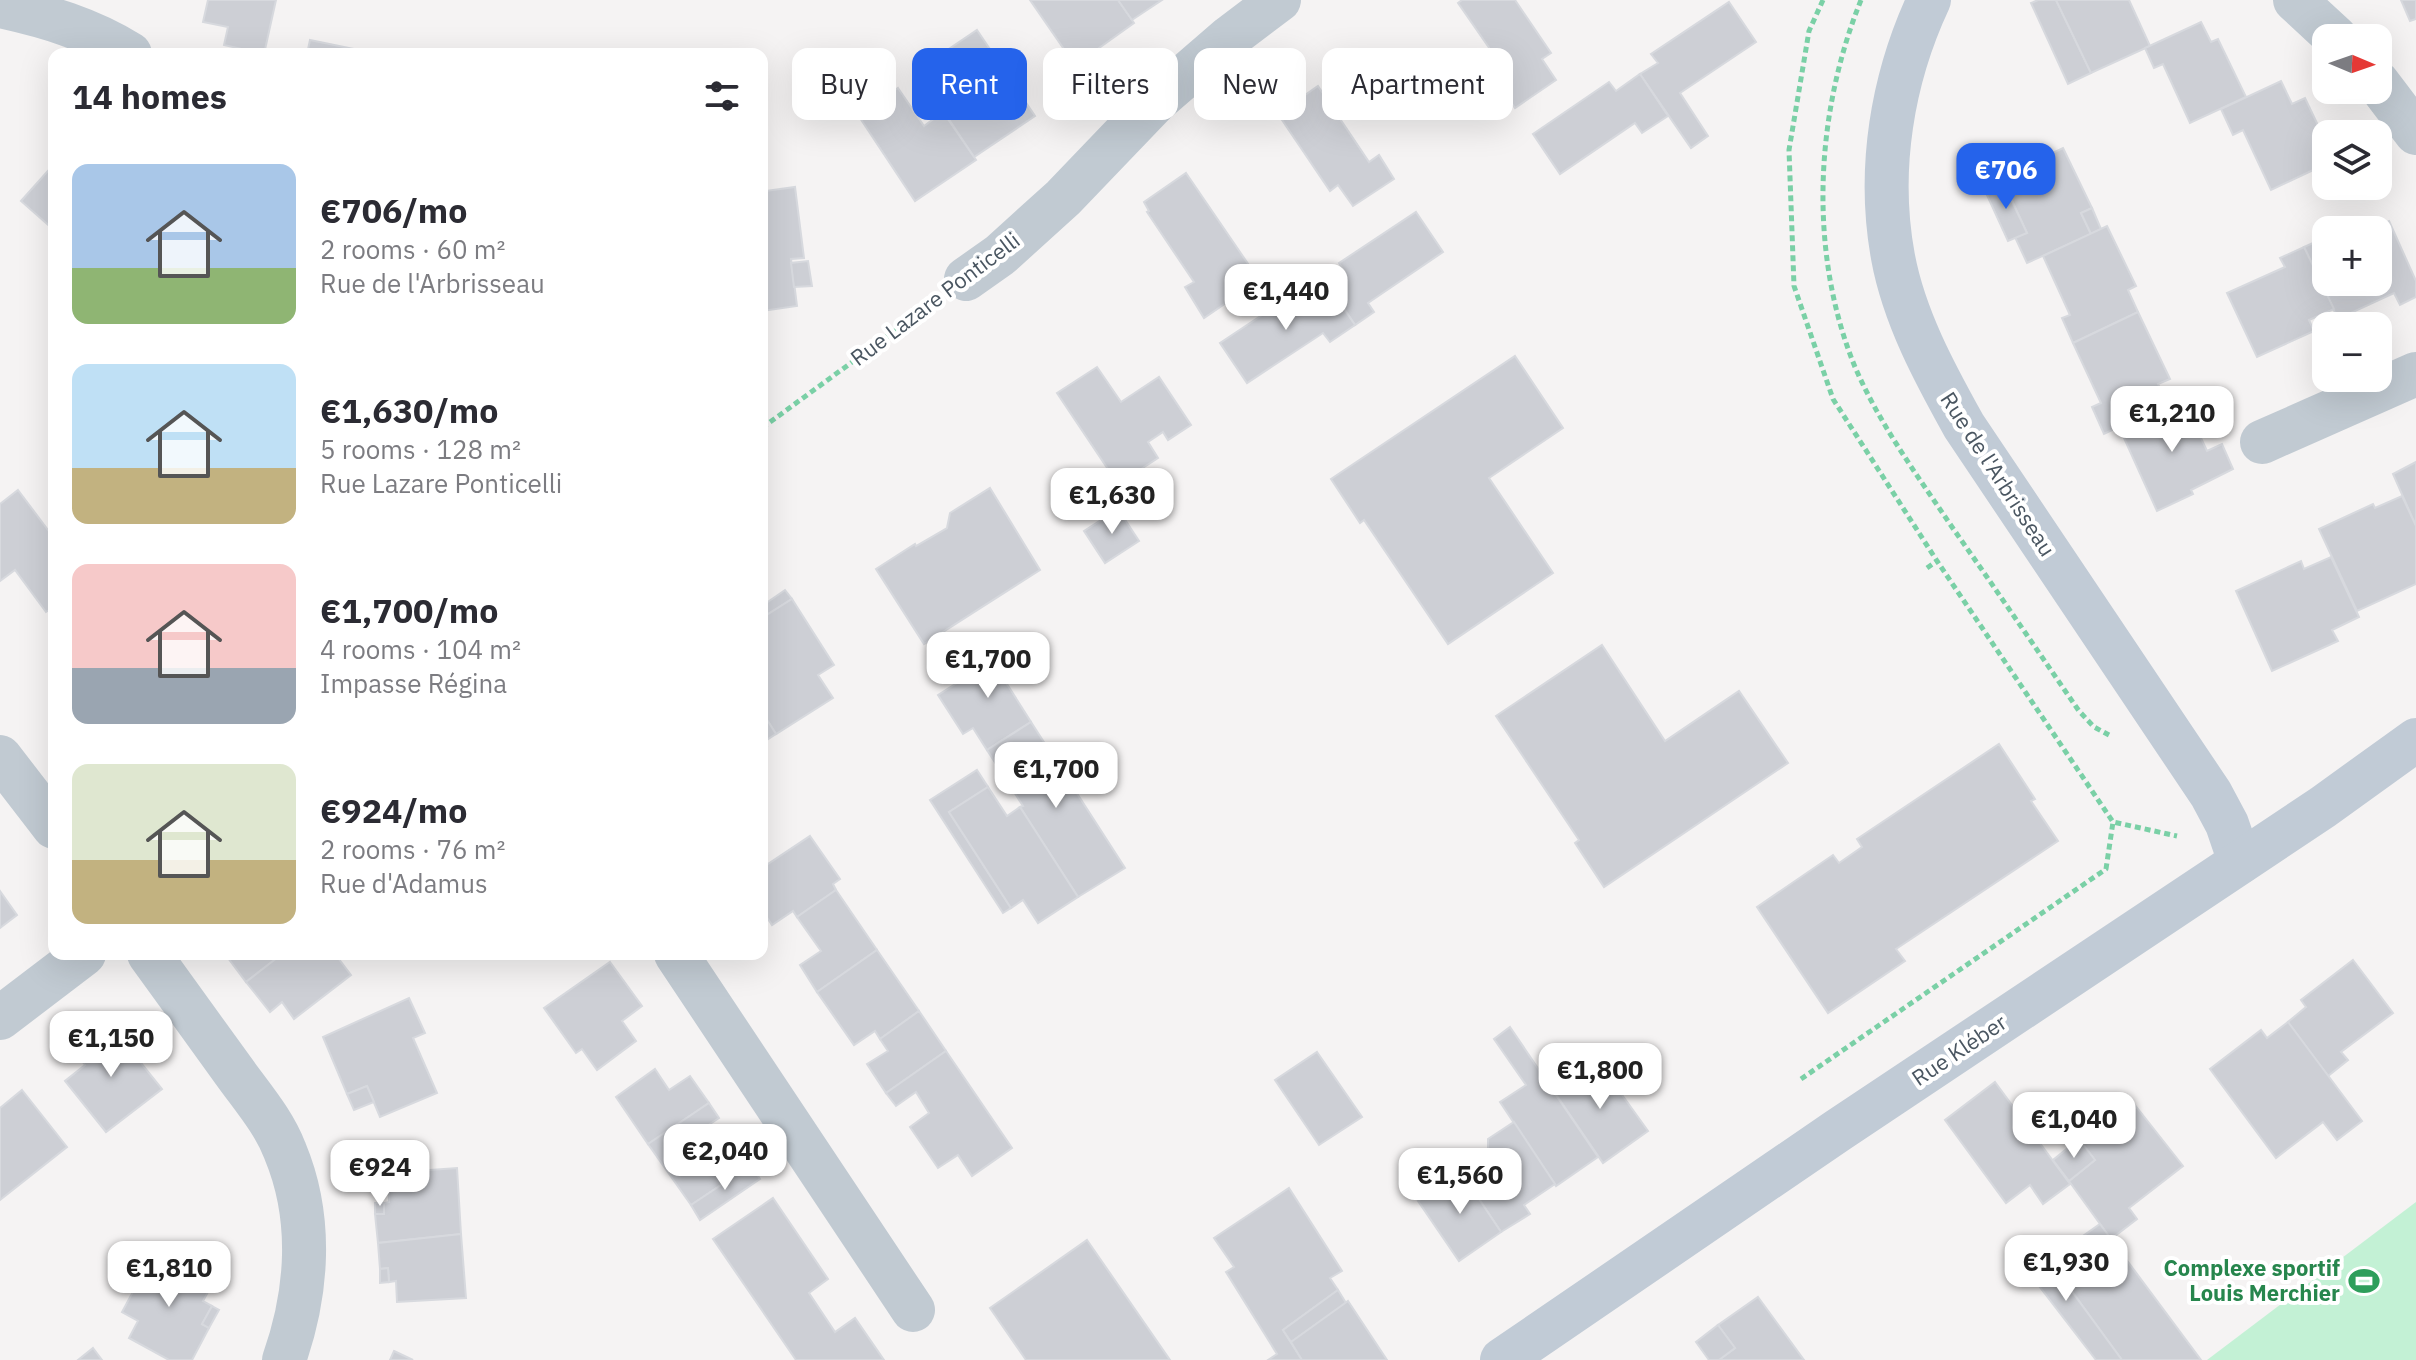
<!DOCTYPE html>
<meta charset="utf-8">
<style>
:root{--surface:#fff;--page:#f7f7f7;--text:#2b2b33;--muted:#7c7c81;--accent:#2563eb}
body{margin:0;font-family:"IBM Plex Sans",sans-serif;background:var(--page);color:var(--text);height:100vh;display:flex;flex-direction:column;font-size:30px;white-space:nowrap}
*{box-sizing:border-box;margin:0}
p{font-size:26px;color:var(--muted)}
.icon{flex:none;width:44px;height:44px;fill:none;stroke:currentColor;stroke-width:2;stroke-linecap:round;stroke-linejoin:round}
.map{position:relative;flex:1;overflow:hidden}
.side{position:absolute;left:48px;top:48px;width:720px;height:912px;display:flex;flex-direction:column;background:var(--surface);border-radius:16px;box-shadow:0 8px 32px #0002}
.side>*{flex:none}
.guide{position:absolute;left:792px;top:48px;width:760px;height:72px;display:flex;gap:16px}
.needle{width:52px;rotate:92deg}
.controls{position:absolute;left:2312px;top:24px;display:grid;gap:16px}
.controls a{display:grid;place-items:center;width:80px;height:80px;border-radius:16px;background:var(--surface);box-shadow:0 8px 32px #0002;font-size:40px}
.price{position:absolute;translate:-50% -68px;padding:0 18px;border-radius:16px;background:#fff;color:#222;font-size:26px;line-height:52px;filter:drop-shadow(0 2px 4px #0008)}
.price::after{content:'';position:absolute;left:50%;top:48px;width:24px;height:18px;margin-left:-12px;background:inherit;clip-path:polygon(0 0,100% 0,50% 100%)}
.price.on{background:var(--accent);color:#fff}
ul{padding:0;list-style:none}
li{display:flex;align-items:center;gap:24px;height:200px;padding:0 24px}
li span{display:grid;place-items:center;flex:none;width:224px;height:160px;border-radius:16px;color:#555}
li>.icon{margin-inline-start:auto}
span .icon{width:96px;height:96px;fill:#fffc;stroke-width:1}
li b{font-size:34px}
h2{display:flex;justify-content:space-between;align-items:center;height:96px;padding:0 24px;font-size:34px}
.pill{padding:0 28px;border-radius:16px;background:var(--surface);box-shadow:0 8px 32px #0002;font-size:28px;line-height:72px}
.pill.on{background:var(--accent);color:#fff}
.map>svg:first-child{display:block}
</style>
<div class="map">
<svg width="2416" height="1360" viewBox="0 0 2416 1360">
<rect width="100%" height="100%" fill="#f5f3f3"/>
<polygon fill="#c3f1d5" points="2416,1202 2416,1360 2207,1360"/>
<g fill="#cdcfd5" stroke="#d7d9de" stroke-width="2">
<polygon points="208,0 276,0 264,54 224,45 228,27 203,22"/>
<polygon points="1030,0 1118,0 1134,23 1075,65"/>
<polygon points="1118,0 1162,0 1132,20"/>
<polygon points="1462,0 1515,0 1551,53 1542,59 1556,80 1515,108 1499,85 1510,78 1458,3"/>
<polygon points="2038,0 2056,0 2091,73 2068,84 2031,3"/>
<polygon points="2056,0 2129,0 2150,46 2091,73"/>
<polygon points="2401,0 2416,0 2416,19 2410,21"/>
<polygon points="1729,2 1756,42 1680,93 1708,136 1691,148 1640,74 1658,63 1651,54"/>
<polygon points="2201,22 2211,42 2218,39 2246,97 2190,123 2163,64 2154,68 2145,48"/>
<polygon points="977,30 1035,116 974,157 942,109 962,95 937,57"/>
<polygon points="310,40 378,54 307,54"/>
<polygon points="1640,74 1668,116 1642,133 1635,123 1560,174 1533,134 1609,82 1616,91"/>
<polygon points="2281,81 2292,104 2305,98 2326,142 2326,164 2271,190 2243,130 2233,135 2221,109"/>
<polygon points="1318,86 1369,162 1379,155 1394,179 1353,206 1338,185 1330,191 1278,114"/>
<polygon points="898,88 924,126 943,112 976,160 915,201 858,115"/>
<polygon points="2063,148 2092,208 2081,213 2091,234 2027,263 2015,237 2027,233 2001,177"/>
<polygon points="54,164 54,230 21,201"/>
<polygon points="1186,173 1255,274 1241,284 1245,290 1204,318 1185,287 1194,282 1147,212 1149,211 1144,202"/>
<polygon points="2002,180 2027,233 2008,241 1986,193 1993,184"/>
<polygon points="762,186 766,191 795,187 804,258 791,259 797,306 762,311"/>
<polygon points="2092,208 2101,229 2091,234 2081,213"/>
<polygon points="1416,212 1443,252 1368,303 1374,312 1355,325 1328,285 1345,272 1339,263"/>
<polygon points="2389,221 2416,281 2416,297 2400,305 2394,293 2338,319 2304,247 2326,237 2326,282 2378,282 2378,230 2370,230"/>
<polygon points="2107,226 2136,286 2128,290 2138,312 2073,343 2062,318 2070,315 2043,256"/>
<polygon points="2304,247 2334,309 2309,320 2314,331 2257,357 2227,293 2285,267 2280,258"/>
<polygon points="808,261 812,286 794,287 791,263"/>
<polygon points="1328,285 1355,325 1330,342 1323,333 1247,383 1220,343 1298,291 1303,301"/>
<polygon points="2138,312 2170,379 2158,384 2167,404 2104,434 2092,407 2101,403 2073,343"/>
<polygon points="1515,356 1563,428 1489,478 1553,573 1448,644 1364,520 1360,523 1331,479"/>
<polygon points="1097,367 1121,402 1159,377 1191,425 1168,440 1163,432 1148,442 1158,458 1118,484 1057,393"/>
<polygon points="2182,397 2207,451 2222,444 2233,469 2191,490 2193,494 2157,511 2119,427"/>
<polygon points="2416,462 2416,526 2393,474"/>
<polygon points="990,488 1040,570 924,644 876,569 915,544 916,546 947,528 950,513"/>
<polygon points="18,490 54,538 54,607 46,612 15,570 0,581 0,504"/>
<polygon points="2402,496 2416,526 2416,584 2357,611 2319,529 2373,504 2375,508"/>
<polygon points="1118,509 1139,541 1105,563 1084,531"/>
<polygon points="2331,557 2359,617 2332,630 2338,641 2272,671 2236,591 2301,561 2304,569"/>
<polygon points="785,590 792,599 762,618 762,606"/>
<polygon points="792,599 834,665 818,675 833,698 776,734 762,712 762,618"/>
<polygon points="1026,639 1033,651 1000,673 1031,722 987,750 973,728 963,734 938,695"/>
<polygon points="1602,645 1665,741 1739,691 1788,763 1604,887 1575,843 1579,840 1496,716"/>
<polygon points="762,712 776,734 762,743"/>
<polygon points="1031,722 1125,868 1078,897 1020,807 1023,806 987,750"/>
<polygon points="1999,744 2035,799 2031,801 2058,841 1896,949 1905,961 1828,1013 1757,907 1833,855 1839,863 1862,847 1857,839"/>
<polygon points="977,770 988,787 949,812 1011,908 1003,913 930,800"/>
<polygon points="988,787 1007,816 1020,807 1078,897 1038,923 1023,900 1011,908 949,812"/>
<polygon points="810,836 840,879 833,884 836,890 797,917 793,911 772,925 762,910 762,868"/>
<polygon points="836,890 877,950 817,992 800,965 821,951 797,917"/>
<polygon points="0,891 17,915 0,928"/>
<polygon points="877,950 919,1011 880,1039 875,1031 854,1045 817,992"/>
<polygon points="225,954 282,954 246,982"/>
<polygon points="282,954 335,954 351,975 294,1019 282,1002 270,1012 246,982"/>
<polygon points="2353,960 2393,1013 2341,1052 2348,1060 2328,1076 2288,1022 2306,1007 2301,1000"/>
<polygon points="610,962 642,1006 622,1021 636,1041 597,1070 582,1049 576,1053 544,1008"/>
<polygon points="409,998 425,1033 413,1038 437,1093 380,1117 367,1086 347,1094 323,1037"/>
<polygon points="919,1011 946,1051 886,1093 867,1064 888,1051 880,1039"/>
<polygon points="108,1022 162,1089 106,1132 65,1081 85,1065 78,1056 92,1045 86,1038"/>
<polygon points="2288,1022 2362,1121 2337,1140 2323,1122 2276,1158 2210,1069 2261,1030 2267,1038"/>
<polygon points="1510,1027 1598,1157 1556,1186 1500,1102 1526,1085 1494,1039"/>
<polygon points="86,1038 92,1045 78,1056 73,1049"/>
<polygon points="946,1051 1012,1148 972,1176 958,1155 938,1168 910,1127 929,1113 916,1092 896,1106 886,1093"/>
<polygon points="1317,1052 1362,1117 1319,1145 1275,1080"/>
<polygon points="1597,1060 1648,1131 1603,1163 1553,1090"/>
<polygon points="655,1069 669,1090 690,1076 709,1103 648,1144 616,1097"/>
<polygon points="1995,1082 2070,1184 2043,1204 2030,1185 2006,1203 1945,1120"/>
<polygon points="367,1086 374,1102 354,1110 347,1094"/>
<polygon points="22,1090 67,1147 0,1200 0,1108"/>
<polygon points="2127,1095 2183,1166 2129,1208 2137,1219 2111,1239 2069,1181 2095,1160 2076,1135"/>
<polygon points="709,1103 719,1118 698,1132 712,1151 732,1137 751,1165 691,1205 648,1144"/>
<polygon points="1514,1122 1555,1184 1524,1205 1530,1214 1501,1232 1461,1172 1488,1154 1488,1139"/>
<polygon points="2079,1139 2095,1160 2069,1181 2053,1160"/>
<polygon points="751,1165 760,1179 700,1220 691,1205"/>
<polygon points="457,1168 461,1234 378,1243 375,1214 384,1214 384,1203 389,1202 388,1173"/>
<polygon points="1461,1172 1501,1232 1459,1261 1418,1201"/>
<polygon points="1289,1188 1342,1271 1330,1278 1338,1290 1283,1330 1302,1360 1268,1360 1277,1354 1226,1272 1234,1267 1214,1238"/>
<polygon points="773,1198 828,1279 809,1293 835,1332 855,1318 884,1360 796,1360 713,1239"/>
<rect x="375" y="1203" width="9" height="11"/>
<polygon points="2100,1224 2111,1239 2201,1360 2122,1360 2049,1260"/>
<polygon points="461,1234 466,1298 397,1302 396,1281 389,1282 388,1268 380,1269 378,1243"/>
<polygon points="1087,1240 1170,1360 1026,1360 990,1308"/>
<polygon points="2035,1241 2049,1260 2122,1360 2096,1360 2016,1256"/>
<polygon points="155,1251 213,1283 203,1301 212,1306 202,1324 209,1328 192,1360 169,1360 129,1338 138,1321 122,1312"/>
<polygon points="388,1268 389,1282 380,1283 380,1269"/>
<polygon points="1338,1290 1346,1303 1291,1342 1283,1330"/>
<polygon points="1758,1297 1804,1360 1719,1360 1735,1348 1718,1325"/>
<polygon points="1348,1301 1387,1360 1302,1360 1291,1342"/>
<polygon points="212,1306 219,1310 209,1328 202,1324"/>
<polygon points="1718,1325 1735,1348 1719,1360 1709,1360 1696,1342"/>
<polygon points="93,1348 102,1360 78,1360"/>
<polygon points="394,1351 413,1360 390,1360"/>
</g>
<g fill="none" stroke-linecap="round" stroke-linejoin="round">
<g stroke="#7ad0a6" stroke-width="5" stroke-dasharray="6 4" stroke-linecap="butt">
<polyline points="1823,0 1809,31 1789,150 1794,286 1833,399 1937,561 2113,822 2177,836"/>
<path d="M1861,0C1815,114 1808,252 1855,367C1880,425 1917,475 1952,527C1995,588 2037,650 2079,711L2094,727L2109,735"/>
<polyline points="762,428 926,308"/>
<polyline points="1927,568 1937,561"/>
<polyline points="1801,1079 2106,869 2113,822"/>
</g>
<g stroke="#c1cad2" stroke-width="44">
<polyline points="2295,0 2336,38"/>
<path d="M0,6C46,16 90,29 130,54"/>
<polyline points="2378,83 2416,133"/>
<polyline points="966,279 1000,255 1063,198 1156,101 1230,37 1279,0"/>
<polyline points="2262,442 2416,374"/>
<polyline points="0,757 54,827"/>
<path d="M149,954C178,994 207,1034 235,1073C253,1098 274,1122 285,1151C313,1218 308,1292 284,1360"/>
<polyline points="676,954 913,1310"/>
<polyline points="0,1018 84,954"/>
</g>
<g stroke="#c1cbd6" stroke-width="44">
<path d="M1929,0C1892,79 1877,170 1893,257C1904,317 1935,374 1964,426L2211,794L2227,824L2240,862"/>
<polyline points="1502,1360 1837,1131 2323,807 2416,740"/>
</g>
</g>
<defs>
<g id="stadium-bare" transform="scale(2.4)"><path d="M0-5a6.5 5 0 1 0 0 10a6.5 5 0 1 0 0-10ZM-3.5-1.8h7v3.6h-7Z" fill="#2e9e5b" stroke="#fff" stroke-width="2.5" paint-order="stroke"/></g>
</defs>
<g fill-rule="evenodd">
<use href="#stadium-bare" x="2364" y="1281"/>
</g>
<g text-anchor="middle" stroke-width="8" stroke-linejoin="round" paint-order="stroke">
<g font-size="22" fill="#4a5661" stroke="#fff">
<text transform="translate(935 299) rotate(-37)" y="8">Rue Lazare Ponticelli</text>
<text transform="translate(1998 474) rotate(57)" y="8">Rue de l'Arbrisseau</text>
<text transform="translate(1959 1050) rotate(-34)" y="8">Rue Kléber</text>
</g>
<g font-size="22" font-weight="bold" fill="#27864d" stroke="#fff" text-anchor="end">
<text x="2340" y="1276">Complexe sportif<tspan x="2340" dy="25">Louis Merchier</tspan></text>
</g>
</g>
</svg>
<div class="controls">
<a><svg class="needle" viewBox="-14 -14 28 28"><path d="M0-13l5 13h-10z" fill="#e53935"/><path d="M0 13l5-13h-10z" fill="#7c7c81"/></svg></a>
<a><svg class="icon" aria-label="layers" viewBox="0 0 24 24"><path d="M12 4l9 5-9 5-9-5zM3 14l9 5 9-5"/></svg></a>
<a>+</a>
<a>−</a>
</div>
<b class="price on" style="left:2006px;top:211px">€706</b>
<b class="price" style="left:1286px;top:332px">€1,440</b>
<b class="price" style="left:2172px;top:454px">€1,210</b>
<b class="price" style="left:1112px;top:536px">€1,630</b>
<b class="price" style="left:988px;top:700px">€1,700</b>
<b class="price" style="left:1056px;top:810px">€1,700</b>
<b class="price" style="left:111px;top:1079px">€1,150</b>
<b class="price" style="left:1600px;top:1111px">€1,800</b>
<b class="price" style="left:2074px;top:1160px">€1,040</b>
<b class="price" style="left:725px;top:1192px">€2,040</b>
<b class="price" style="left:380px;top:1208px">€924</b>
<b class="price" style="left:1460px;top:1216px">€1,560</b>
<b class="price" style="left:2066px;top:1303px">€1,930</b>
<b class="price" style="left:169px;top:1309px">€1,810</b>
<div class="guide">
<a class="pill">Buy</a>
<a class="pill on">Rent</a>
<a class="pill">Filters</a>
<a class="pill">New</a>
<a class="pill">Apartment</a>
</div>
<section class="side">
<h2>14 homes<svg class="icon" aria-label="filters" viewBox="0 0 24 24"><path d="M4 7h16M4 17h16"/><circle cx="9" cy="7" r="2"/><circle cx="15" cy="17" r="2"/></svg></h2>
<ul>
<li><span style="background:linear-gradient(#a9c7e8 65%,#8fb573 0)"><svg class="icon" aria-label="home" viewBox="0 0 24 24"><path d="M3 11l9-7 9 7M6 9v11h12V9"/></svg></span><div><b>€706/mo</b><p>2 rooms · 60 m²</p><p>Rue de l'Arbrisseau</p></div></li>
<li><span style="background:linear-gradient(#bfe0f5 65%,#c2b280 0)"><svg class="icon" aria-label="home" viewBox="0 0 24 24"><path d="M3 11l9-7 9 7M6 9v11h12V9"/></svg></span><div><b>€1,630/mo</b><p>5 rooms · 128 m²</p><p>Rue Lazare Ponticelli</p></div></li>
<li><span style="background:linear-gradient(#f6c9c9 65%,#9aa5b1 0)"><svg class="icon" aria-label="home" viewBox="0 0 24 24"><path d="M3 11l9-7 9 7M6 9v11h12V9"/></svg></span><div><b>€1,700/mo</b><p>4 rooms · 104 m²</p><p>Impasse Régina</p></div></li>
<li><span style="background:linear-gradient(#dfe7d0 60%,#c2b280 0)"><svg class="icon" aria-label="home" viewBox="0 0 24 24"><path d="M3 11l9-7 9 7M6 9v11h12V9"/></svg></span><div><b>€924/mo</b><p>2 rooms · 76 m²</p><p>Rue d'Adamus</p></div></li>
</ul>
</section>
</div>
